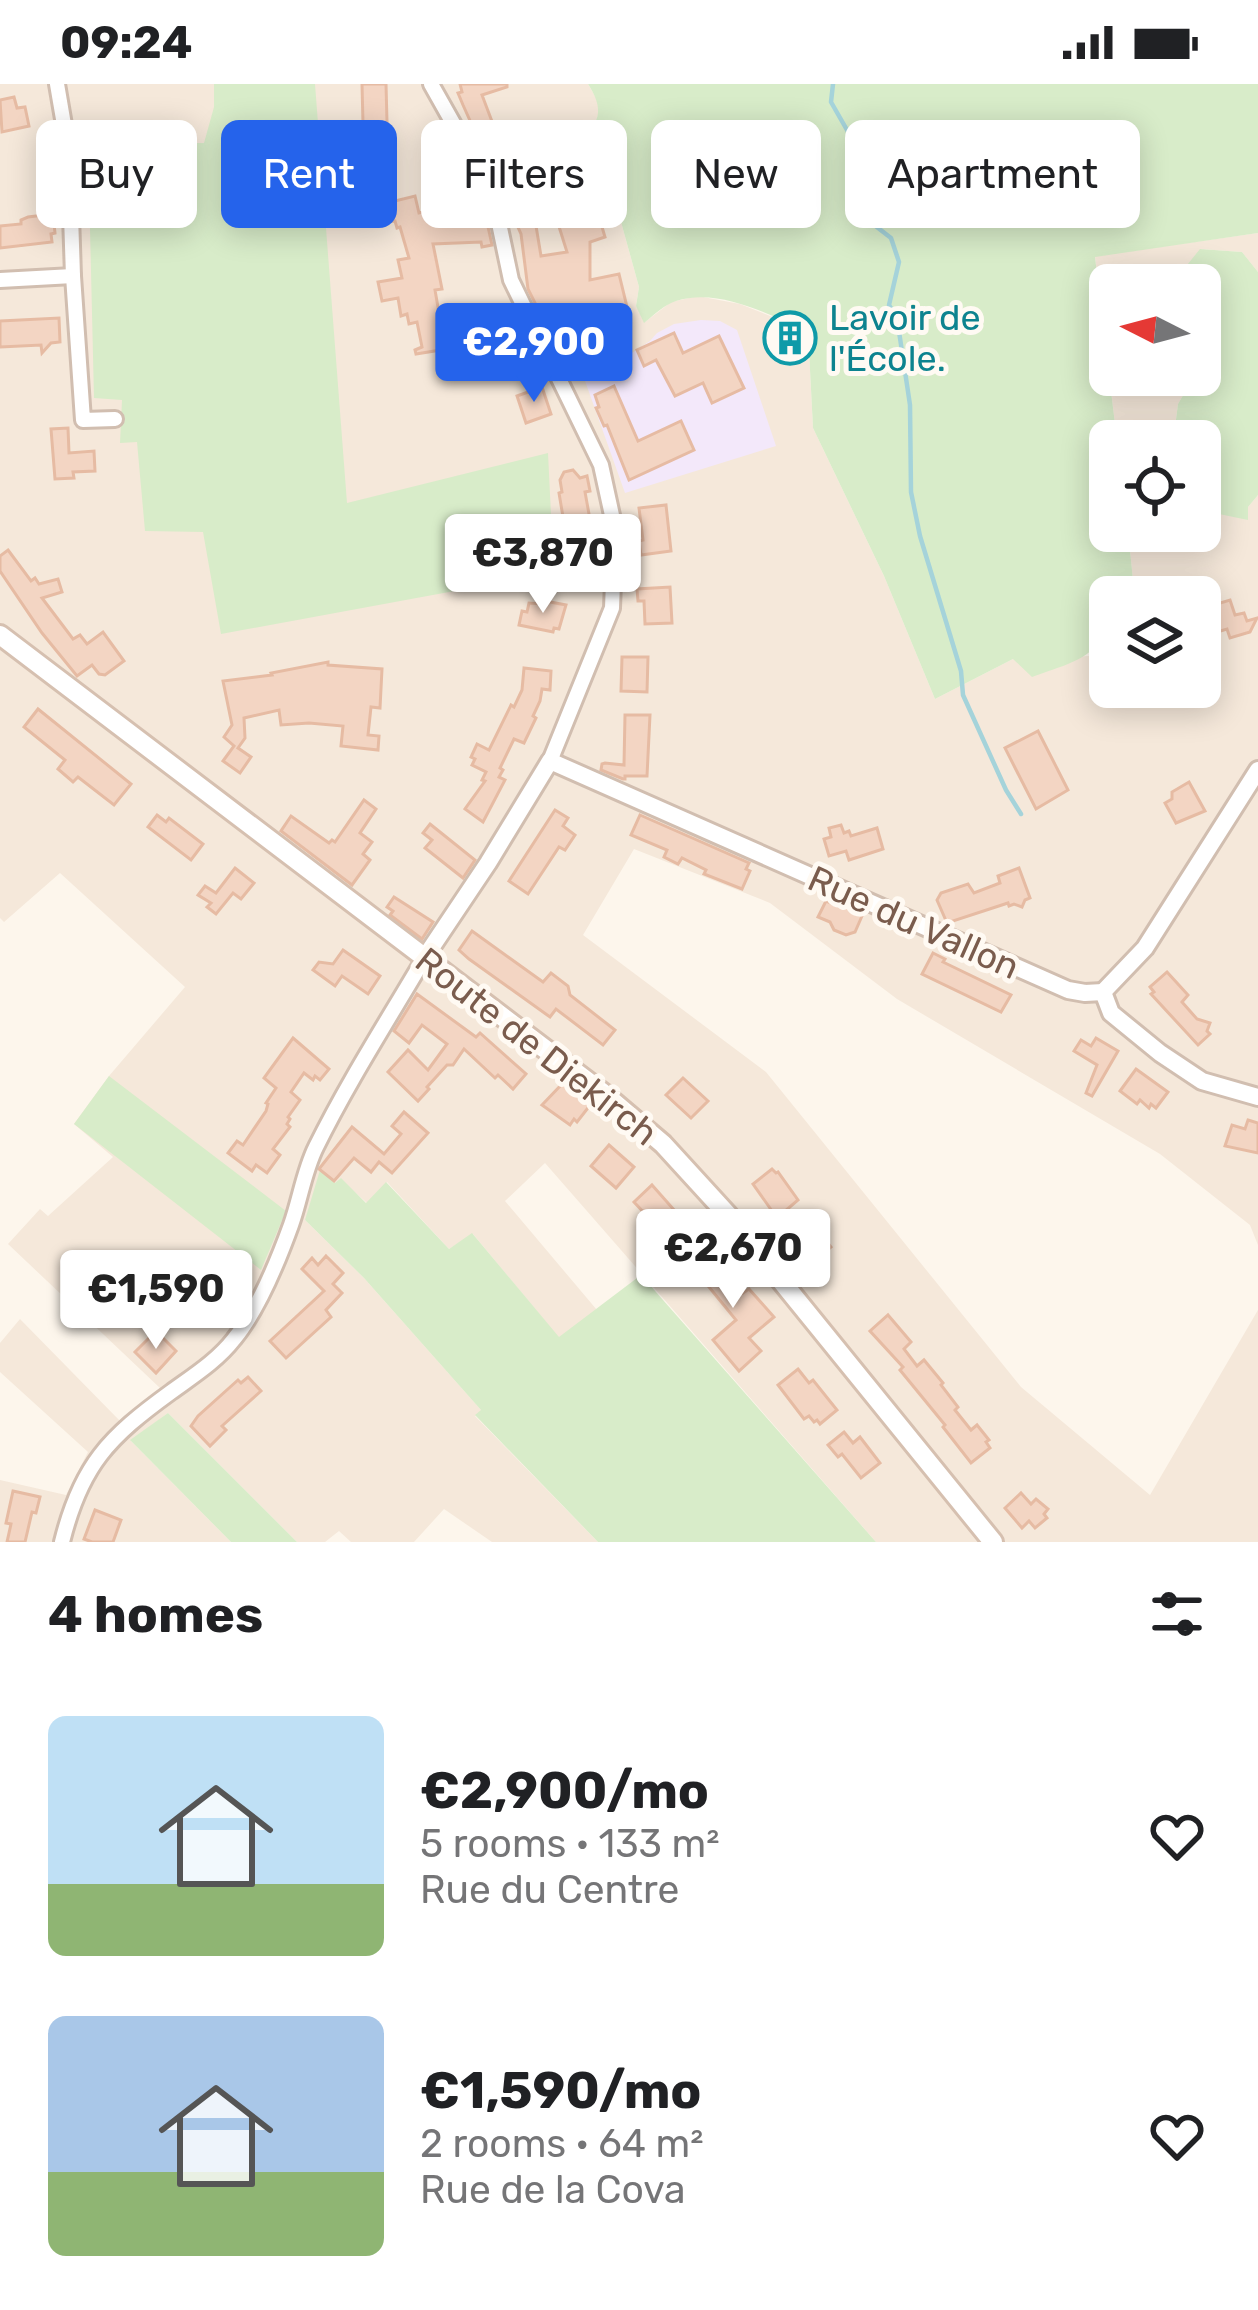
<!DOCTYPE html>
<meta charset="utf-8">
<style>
:root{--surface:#fff;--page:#f6f6f6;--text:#202124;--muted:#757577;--accent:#2563eb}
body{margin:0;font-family:Rubik,sans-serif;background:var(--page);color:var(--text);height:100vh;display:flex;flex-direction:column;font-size:45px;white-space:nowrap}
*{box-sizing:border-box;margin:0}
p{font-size:39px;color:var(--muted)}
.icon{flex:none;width:66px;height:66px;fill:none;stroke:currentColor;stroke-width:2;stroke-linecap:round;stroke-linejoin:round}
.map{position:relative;height:1458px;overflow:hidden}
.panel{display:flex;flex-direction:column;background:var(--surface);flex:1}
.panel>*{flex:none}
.banner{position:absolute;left:36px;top:36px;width:1188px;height:108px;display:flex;gap:24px}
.needle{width:78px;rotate:276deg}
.buttons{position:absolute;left:1089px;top:180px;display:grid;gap:24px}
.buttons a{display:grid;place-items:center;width:132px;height:132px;border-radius:18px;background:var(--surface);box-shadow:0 6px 30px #0003;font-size:60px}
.price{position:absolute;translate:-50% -102px;padding:0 27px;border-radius:12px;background:#fff;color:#222;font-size:39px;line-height:78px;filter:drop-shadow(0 3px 6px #0008)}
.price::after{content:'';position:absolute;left:50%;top:72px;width:36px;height:27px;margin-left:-18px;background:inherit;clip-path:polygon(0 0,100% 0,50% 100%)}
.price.current{background:var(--accent);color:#fff}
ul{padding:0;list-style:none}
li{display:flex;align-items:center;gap:36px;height:300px;padding:0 48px}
li span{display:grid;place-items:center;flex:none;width:336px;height:240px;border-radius:18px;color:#555}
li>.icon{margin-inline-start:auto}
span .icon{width:144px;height:144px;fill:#fffc;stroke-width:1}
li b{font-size:51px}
h2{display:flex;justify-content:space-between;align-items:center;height:144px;padding:0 48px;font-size:51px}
.chip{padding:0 42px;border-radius:18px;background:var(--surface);box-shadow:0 6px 30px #0003;font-size:42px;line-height:108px}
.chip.current{background:var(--accent);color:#fff}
.status{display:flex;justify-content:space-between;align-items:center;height:84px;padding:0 60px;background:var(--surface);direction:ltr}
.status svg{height:33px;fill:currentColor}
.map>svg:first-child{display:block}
</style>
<div class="status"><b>09:24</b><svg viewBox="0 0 49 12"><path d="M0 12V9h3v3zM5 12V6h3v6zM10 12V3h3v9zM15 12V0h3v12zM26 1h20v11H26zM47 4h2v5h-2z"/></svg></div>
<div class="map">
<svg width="1258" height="1458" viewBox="0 0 1258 1458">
<rect width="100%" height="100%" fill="#fdf6ec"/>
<g fill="#f5e8da">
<polygon points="0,0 588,0 599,19 598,31 593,45 571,63 580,108 613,109 639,203 636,222 645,238 671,218 698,212 740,220 808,247 813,344 884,492 935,615 1013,575 1089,572 1110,536 1110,603 1200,603 1200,513 1124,513 1133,496 1128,447 1200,447 1200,416 1219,430 1248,423 1258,411 1258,1161 1250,1141 1160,1070 897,915 770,819 634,765 583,851 766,988 1021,1303 1150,1411 1258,1226 1258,1458 876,1458 545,1079 505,1117 597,1226 559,1254 473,1150 449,1165 387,1098 367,1119 340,1095 305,1136 364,1194 482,1327 475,1332 598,1458 492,1458 444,1425 414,1458 351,1458 339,1447 325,1458 297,1458 168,1329 131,1357 231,1458 0,1458 0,1396 66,1411 88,1368 0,1288 0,1259 20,1235 120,1337 160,1304 8,1160 40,1125 48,1132 113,1073 74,1040 109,992 185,903 60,789 4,838 0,834"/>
<polygon points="1258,149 1258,188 1242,168 1201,165 1171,201 1110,201 1110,291 1190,291 1189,301 1178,320 1175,342 1186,357 1117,357 1095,172"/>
</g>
<polygon fill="#f3e8fa" points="701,236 720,237 737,246 776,362 625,409 584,294 626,273 650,257 657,249 674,240"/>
<g fill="#d8ecc9">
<polygon points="214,0 315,0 347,419 548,369 552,451 547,490 221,550 203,448 145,447 137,358 120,359 122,316 94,314 88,60 204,59 214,23"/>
<path d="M588,0H1258V149L1095,173L1117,357H1110V447H1128L1133,496L1124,513H1110C1110,572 1079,576 1032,593L1013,575L935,615L884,492L813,344L808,247C769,231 719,203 676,217C664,221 654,231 644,239L636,222L639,203L613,109H580L571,63C596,42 608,31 588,0Z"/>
<polygon points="1200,165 1242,168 1258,188 1258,411 1248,423 1248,436 1219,430 1200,416 1200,357 1186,357 1175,343 1178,320 1189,301 1190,291 1200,291 1200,201 1171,201"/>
<polygon points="109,992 286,1127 261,1186 74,1040"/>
<polygon points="320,1086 335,1099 341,1094 366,1119 386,1098 449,1165 472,1149 559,1253 641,1191 876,1458 598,1458 475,1331 481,1326 364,1194 305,1136"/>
<polygon points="168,1329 297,1458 231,1458 130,1356"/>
</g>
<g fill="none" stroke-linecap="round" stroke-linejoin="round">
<polyline stroke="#a5d3da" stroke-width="4.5" points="833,0 831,18 851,53 849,99 859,106 860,130 891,154 899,178 889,221 897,234 910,321 911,408 920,452 961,587 963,611 1006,706 1021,730"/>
</g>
<g fill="#f3d5c3" stroke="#e6bba3" stroke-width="3" fill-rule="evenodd">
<polygon points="362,0 386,0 387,38 363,39"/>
<path d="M460,0H507V3L482,11L499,56L506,53L507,56L534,44L549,80L522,92L532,116L568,106L579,132L597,126L605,153L590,158V196L619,190L627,223L611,227L614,242L562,253L559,240L547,243L528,205L521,150L463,21L458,9L462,8ZM556,133L567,168L541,172L536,142Z"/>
<polygon points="14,13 17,24 25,23 29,42 2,48 0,16"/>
<polygon points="448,53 456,72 449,75 456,93 465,114 476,110 479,129 485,129 492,161 482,163 481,158 433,160 442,205 435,206 443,252 477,234 475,228 494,221 499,236 457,257 459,263 416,270 415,266 422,263 417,238 409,240 407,230 401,232 398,214 382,217 378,198 402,194 398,176 409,174 400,143 397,144 395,137 349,140 347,116 374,114 375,122 415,112 419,129 449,121 433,81 438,79 431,59"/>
<polygon points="53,130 55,149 51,150 52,158 0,164 0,142 21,140 21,136 28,133"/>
<polygon points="59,234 60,258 51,259 42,269 41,261 0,263 0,237"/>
<polygon points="674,249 683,269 719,252 744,304 712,319 703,299 675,312 656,276 644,282 637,266"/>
<polygon points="614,302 638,357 681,337 694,366 629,396 607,341 604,342 596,324 599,323 595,311"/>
<polygon points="542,303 551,330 526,339 517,312"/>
<polygon points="68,344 69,369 94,367 95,387 73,388 74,394 55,395 51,345"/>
<polygon points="573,386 580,394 587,392 590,407 585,408 593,452 567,457 559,409 562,408 560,396 564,388"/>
<polygon points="666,421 671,467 641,471 639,457 643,456 639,424"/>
<polygon points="8,466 31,497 35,494 39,500 58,495 62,508 42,514 73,555 80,551 87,560 103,548 124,577 105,591 99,590 92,581 77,592 42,549 0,487 0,472"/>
<polygon points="670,503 672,539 645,540 644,517 638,517 637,505"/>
<polygon points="1230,516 1235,531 1244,529 1247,537 1257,534 1250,548 1230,554 1227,545 1217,548 1216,542 1209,539 1213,532 1210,522"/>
<polygon points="545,517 566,521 559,545 554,544 553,548 519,541 522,527 527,528 529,519 544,520"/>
<polygon points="622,573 648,573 647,608 621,607"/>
<polygon points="328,578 328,581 382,585 380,624 371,623 368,651 379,652 378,666 341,662 343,642 309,639 281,641 279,626 244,634 245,654 238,664 251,673 240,689 223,677 234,662 224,653 232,641 223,597 272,591 271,589"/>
<polygon points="524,584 551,587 550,606 542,605 540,617 533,632 536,634 524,659 514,655 500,684 503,686 499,693 505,696 483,738 465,725 485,697 482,696 486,688 472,681 475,675 471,673 477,660 489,666 511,621 514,623 522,606"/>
<polygon points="38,625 131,700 114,721 78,693 73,698 58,685 65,676 24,643"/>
<polygon points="625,631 650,631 647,692 625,692 625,695 623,695 601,686 602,680 605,679 624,681"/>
<polygon points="1038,647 1068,706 1036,725 1005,664"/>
<polygon points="1189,698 1205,727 1176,739 1165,719 1172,715 1172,708"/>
<polygon points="364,716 376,725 360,749 372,758 363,770 370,776 352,801 281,747 291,732 329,759 332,756 335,758"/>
<polygon points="555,726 568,734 563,742 575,751 565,766 559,763 528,810 509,797"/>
<polygon points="157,731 166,738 169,734 203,760 191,776 148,743"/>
<polygon points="640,731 749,779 746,785 750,787 742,805 704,790 706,786 682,774 678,780 664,773 667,766 631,751"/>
<polygon points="430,740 475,776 463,794 425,764 432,756 423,749"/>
<polygon points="841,741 844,749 849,747 851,752 877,744 883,765 849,776 846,767 829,772 824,755 831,753 829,744"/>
<polygon points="235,784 254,799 241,815 233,809 216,830 207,823 211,819 198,811 205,802 216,809"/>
<polygon points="1019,784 1030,814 1025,816 1022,823 1014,820 1009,822 1008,819 947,839 937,816 941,809 968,800 974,809 1000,799 998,792"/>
<polygon points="394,813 433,838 422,855 390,831 393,827 387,823"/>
<polygon points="826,817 836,821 837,818 858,827 856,830 862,832 855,848 846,851 834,846 830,838 818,833"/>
<polygon points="472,847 543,898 551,889 568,902 570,911 615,946 603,961 556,925 550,933 469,875 459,866"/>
<polygon points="343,866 380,892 368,910 342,892 335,902 313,886 319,878 333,880"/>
<polygon points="933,869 945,875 943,878 1011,911 1001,928 922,890"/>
<polygon points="1167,888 1188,911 1182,918 1197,935 1210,939 1207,947 1210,950 1198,961 1151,910 1154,908 1150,903"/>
<polygon points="417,910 476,953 480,949 526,990 513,1005 498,991 495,994 464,965 453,981 447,981 427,1003 429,1005 418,1017 388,988 408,966 428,986 447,960 422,941 409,959 394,947"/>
<polygon points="293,954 329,985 320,996 315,992 313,996 304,989 291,1008 300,1016 288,1033 290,1035 287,1040 290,1043 273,1065 280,1071 267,1089 256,1081 252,1087 228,1069 237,1057 243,1061 266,1027 268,1020 266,1019 276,1004 264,994"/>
<polygon points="1096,954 1118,967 1092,1012 1086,1009 1097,981 1074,967 1081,956 1091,962"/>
<polygon points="1136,985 1168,1008 1156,1024 1151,1020 1149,1024 1140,1016 1137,1020 1120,1007"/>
<polygon points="683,994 708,1017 691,1034 666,1011"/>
<polygon points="563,999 591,1020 577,1038 574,1035 570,1041 542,1021"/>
<polygon points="404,1028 428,1049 392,1089 379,1078 371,1088 354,1074 334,1097 319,1085 352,1043 384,1070 401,1050 392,1042"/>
<polygon points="1248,1036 1258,1039 1258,1069 1225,1062 1232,1041 1245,1045"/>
<polygon points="609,1061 634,1083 616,1104 591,1082"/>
<polygon points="772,1085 776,1089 778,1088 798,1116 777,1134 753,1100"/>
<polygon points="652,1101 683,1136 670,1147 650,1145 647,1142 648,1133 634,1118"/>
<polygon points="815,1132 828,1147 822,1152 831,1163 814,1177 792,1151"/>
<polygon points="703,1167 708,1174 712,1171 743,1209 749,1205 774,1233 749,1254 761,1267 739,1287 713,1256 736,1236 700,1192 696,1196 685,1182"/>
<polygon points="326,1172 343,1189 333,1200 342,1209 326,1226 331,1233 286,1274 270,1257 324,1207 302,1185 312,1174 318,1181"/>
<polygon points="888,1231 911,1258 904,1265 917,1282 924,1276 943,1299 941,1301 958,1323 955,1326 971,1346 977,1341 989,1356 986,1358 990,1364 971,1379 943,1343 945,1341 900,1286 903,1283 870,1247"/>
<polygon points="156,1247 176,1267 156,1289 135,1268"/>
<polygon points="798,1285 809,1299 813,1296 837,1326 820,1340 817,1336 814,1338 809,1332 804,1335 778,1301"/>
<polygon points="248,1293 261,1307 222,1342 226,1346 210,1362 191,1342 198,1332 238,1296 241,1299"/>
<polygon points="844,1348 853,1359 860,1353 880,1379 861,1394 842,1370 838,1373 828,1361"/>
<polygon points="13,1407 40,1413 36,1429 32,1428 25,1458 7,1458 11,1440 6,1439"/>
<polygon points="1021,1409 1031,1420 1036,1415 1048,1425 1044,1430 1047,1434 1035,1444 1029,1437 1022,1444 1005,1424"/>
<polygon points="95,1426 121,1436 113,1458 92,1458 84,1455"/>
</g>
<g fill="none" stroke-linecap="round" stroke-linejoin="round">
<g stroke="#d1beb0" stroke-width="20">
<g id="minor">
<polyline points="57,0 69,70 73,192 83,336 115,335"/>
<polyline points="431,0 467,64 496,125 511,196 601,381 615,445 612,524 550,677"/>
<polyline points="0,196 73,192"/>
<path d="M62,1458C81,1381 109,1353 171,1308C193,1292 217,1277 234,1255C258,1226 278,1177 291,1141C300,1116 304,1087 316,1063C348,998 388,936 425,873"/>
</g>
</g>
<g stroke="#d1beb0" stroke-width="22">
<g id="tertiary">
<polyline points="425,873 488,779 550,677 1068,906 1085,909 1103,908"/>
<polyline points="1103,908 1145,864 1258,686"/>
<polyline points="1103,908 1111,929 1160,969 1202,997 1258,1013"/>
</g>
</g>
<g stroke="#d6c0b0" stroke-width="24">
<polyline id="secondary" points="0,551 603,1009 663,1060 727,1130 993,1458"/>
</g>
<use href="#minor" stroke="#fff" stroke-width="14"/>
<use href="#tertiary" stroke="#fff" stroke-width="16"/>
<use href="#secondary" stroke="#fff" stroke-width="18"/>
</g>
<defs>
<g id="building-ring" transform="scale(2.7)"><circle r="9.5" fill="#fffaf3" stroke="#0f9aa8" stroke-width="1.5"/><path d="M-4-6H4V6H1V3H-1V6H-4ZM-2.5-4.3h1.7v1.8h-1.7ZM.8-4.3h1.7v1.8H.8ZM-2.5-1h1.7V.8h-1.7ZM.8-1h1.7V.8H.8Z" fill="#0f9aa8"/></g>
</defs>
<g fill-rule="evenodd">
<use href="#building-ring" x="790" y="254"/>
</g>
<g text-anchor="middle" stroke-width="10" stroke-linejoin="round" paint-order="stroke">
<g font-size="36" fill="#0d838f" stroke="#fffaf3" text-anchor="start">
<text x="829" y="246">Lavoir de<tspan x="829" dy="41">l'École.</tspan></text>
</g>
<g font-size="36" fill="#7a5c4d" stroke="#fffaf3">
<text transform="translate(914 838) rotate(24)" y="13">Rue du Vallon</text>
<text transform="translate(537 962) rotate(38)" y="13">Route de Diekirch</text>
</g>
</g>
</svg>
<div class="buttons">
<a><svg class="needle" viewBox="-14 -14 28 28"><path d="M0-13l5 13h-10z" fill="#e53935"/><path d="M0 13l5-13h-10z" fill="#757577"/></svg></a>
<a><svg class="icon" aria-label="locate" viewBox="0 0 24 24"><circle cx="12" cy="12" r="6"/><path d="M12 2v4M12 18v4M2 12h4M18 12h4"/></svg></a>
<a><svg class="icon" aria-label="layers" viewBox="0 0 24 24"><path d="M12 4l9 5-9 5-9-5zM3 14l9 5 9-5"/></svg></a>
</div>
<b class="price current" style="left:534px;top:321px">€2,900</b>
<b class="price" style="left:543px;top:532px">€3,870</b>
<b class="price" style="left:733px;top:1227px">€2,670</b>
<b class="price" style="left:156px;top:1268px">€1,590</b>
<div class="banner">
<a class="chip">Buy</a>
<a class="chip current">Rent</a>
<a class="chip">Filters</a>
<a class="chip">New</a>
<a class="chip">Apartment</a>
</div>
</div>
<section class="panel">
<h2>4 homes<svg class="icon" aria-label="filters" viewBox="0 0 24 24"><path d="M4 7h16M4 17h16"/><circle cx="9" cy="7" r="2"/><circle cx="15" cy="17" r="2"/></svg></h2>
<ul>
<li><span style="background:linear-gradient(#bfe0f5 70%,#8fb573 0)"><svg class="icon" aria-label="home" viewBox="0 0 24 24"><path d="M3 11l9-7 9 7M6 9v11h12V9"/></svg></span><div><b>€2,900/mo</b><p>5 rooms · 133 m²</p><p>Rue du Centre</p></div><svg class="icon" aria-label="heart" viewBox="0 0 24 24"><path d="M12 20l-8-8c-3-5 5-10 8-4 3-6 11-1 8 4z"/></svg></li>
<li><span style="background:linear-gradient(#a9c7e8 65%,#8fb573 0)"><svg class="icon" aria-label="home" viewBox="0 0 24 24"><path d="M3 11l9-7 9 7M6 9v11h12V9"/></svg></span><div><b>€1,590/mo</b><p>2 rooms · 64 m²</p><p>Rue de la Cova</p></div><svg class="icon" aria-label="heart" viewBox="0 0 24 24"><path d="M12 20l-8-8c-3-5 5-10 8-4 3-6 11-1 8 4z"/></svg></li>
</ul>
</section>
